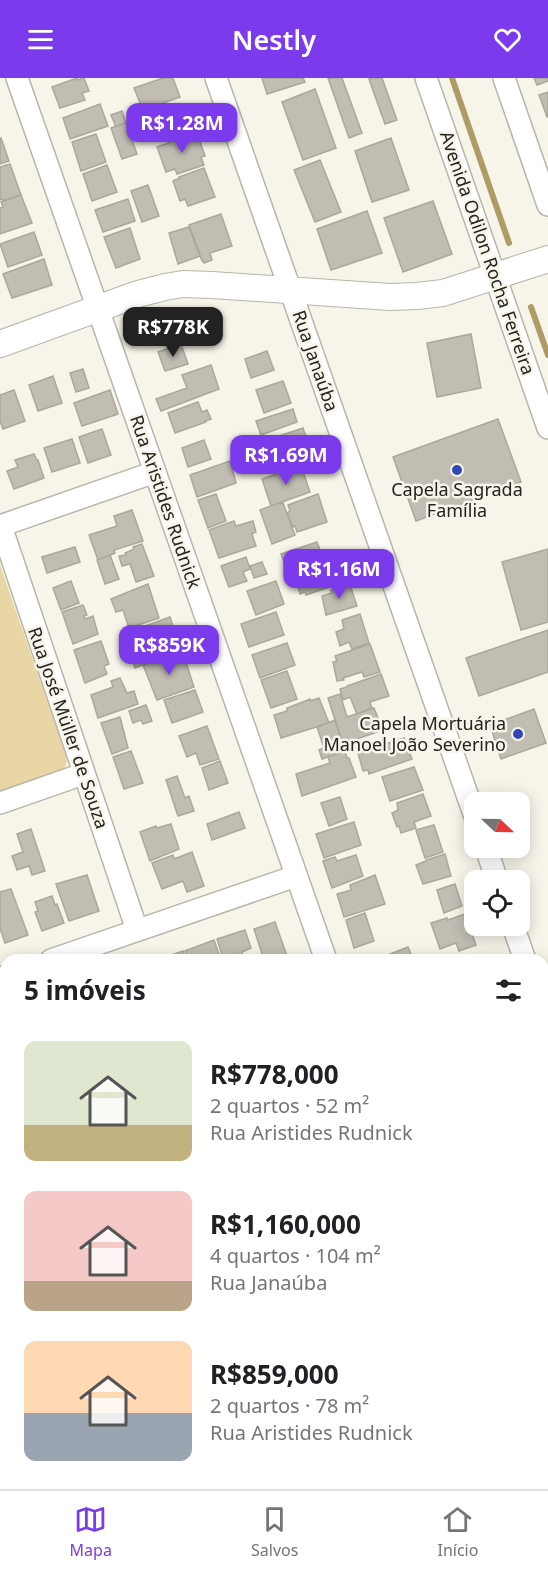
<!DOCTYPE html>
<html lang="pt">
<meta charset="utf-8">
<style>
:root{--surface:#fff;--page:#f6f6f6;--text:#202124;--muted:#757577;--line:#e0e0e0;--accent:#7c3aed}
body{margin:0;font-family:"Noto Sans",sans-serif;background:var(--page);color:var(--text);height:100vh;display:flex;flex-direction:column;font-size:22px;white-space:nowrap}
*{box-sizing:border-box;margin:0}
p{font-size:20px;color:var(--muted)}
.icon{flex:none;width:33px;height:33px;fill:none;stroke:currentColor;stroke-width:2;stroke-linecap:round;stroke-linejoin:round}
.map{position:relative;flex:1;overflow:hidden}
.drawer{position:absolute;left:0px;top:876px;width:549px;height:536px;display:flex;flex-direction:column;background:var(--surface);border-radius:18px 18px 0 0;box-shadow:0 3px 15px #0003}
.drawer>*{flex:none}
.needle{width:39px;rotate:112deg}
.tools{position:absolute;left:464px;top:714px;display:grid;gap:12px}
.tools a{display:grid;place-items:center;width:66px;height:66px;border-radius:12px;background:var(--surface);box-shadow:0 3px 15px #0003;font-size:30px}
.price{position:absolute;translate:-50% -51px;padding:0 14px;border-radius:12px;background:var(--accent);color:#fff;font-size:20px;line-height:39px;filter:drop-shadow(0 2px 3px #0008)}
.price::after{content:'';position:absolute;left:50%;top:36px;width:18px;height:14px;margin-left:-9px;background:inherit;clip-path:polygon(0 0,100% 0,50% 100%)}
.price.current{background:#222;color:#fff}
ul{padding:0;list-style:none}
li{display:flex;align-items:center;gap:18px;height:150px;padding:0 24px}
li span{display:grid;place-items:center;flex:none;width:168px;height:120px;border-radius:12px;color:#555}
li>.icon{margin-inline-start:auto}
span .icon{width:72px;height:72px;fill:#fffc;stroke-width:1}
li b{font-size:26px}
h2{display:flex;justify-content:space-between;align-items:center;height:72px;padding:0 24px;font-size:26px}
header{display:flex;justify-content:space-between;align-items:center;height:78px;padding:0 24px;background:var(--accent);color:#fff;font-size:27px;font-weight:600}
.dock{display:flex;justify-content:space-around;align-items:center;height:84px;border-top:2px solid var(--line);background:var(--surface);font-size:16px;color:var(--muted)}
.dock a{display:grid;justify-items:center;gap:3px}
.dock .current{color:var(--accent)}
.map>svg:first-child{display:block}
</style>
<header><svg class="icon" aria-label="menu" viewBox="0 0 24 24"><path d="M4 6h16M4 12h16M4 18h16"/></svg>Nestly<svg class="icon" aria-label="heart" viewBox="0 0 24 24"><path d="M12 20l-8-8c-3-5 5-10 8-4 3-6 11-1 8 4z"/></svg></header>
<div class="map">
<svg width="548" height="1411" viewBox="0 0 548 1411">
<rect width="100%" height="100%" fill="#f7f4e9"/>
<g fill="#e8d6a4">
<polygon points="0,487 65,674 67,683 64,692 0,716"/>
<polygon points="543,941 548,943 548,1277 543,1291"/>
<polygon points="6,1106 6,1406 503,1406 501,1411 0,1411 0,1108"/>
</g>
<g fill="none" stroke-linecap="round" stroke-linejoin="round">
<g stroke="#ae9b66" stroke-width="6">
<polyline points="452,0 509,165"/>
<polyline points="531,229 548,277"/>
<polyline points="543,1221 548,1206"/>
<polyline points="479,1411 481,1406"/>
</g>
</g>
<g fill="#c1bdb3" stroke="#aba79d" stroke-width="1.5">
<polygon points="77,0 77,2 84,0 89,13 82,15 85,22 60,30 52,9"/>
<polygon points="163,0 173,0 180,19 143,32 134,10"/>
<polygon points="262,0 303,0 305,4 267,16"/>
<polygon points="328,0 342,0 362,55 349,60"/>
<polygon points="371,0 382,0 397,42 385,46 369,1"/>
<polygon points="534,0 548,0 548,3 537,7"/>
<polygon points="315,11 336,70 303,82 282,24"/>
<polygon points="548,14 548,39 547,39 539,17"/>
<polygon points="100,26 108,48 70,61 63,40"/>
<polygon points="183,28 190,50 150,63 142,42"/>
<polygon points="122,33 126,45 116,49 111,37"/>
<polygon points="126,45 137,76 122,81 111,50"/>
<polygon points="197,55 205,78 201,79 204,87 177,96 175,91 166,94 157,69"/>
<polygon points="96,56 106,84 81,93 72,64"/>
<polygon points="1,60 9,83 0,86 0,61"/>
<polygon points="391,60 409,112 372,124 355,73"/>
<polygon points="320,82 341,134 315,144 294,92"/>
<polygon points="10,86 21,117 3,123 2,121 0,122 0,89"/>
<polygon points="107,87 117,114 92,123 83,96"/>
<polygon points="204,90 215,119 188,128 185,121 180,123 173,103 180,100 179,99"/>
<polygon points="148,107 159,138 142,144 131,113"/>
<polygon points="21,117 32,145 0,156 0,130 3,129 1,124"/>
<polygon points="128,121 135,143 103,154 95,132"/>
<polygon points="433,123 452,176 403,194 384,140"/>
<polygon points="367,133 382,175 331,192 317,151"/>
<polygon points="221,136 232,168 210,175 212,182 204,185 203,183 202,183 189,147"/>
<polygon points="189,149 200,178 178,186 169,155"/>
<polygon points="130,150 140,181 116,190 104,159"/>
<polygon points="34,154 42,177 8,189 0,166"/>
<polygon points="44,181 52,207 12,220 3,196"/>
<polygon points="471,256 481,310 437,319 427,265"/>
<polygon points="181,266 188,286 165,293 158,274"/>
<polygon points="267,273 274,292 251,300 245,281"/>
<polygon points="211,287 219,311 161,333 156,321 187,310 182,297"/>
<polygon points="83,291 89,310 76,314 70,295"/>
<polygon points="53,298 62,325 38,333 29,307"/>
<polygon points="283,303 291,325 264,335 256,312"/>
<polygon points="14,312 25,343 3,351 0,343 0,317"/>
<polygon points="110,312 118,336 82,348 74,325"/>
<polygon points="198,324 202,334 207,332 211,341 205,343 206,344 175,355 168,335"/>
<polygon points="293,331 297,344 261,357 256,343"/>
<polygon points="498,341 521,404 416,443 393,379"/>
<polygon points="303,350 313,380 280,391 270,361"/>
<polygon points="102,351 111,377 88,385 79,359"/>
<polygon points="72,361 80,385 52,394 44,370"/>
<polygon points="204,362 211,381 188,389 182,370"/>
<polygon points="34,376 37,382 38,382 44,400 14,411 7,393 18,389 15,382"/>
<polygon points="230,383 236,405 197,419 190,397"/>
<polygon points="301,388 310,414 271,428 262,401"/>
<polygon points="216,416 226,443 208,450 198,422"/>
<polygon points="318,416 327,444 297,454 295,448 293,449 287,435 290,433 288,427"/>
<polygon points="279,425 280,426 283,425 295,457 272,466 260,432"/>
<polygon points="132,432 143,463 114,472 115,475 98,482 89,457 117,448 114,438"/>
<polygon points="234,443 236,448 253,443 256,454 252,456 256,468 219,480 209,452"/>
<polygon points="317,464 322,477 286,489 281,476"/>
<polygon points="142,466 154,498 136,504 130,486 122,488 119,478 126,477 125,475 134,471 133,469"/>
<polygon points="75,469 80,484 47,495 42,479"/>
<polygon points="548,471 548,544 521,552 502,484"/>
<polygon points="110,477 119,501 105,506 97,482"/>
<polygon points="246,479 250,491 243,494 247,503 229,509 221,488"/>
<polygon points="333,481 341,505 306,517 305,514 300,516 294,496 298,495 297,493"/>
<polygon points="262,484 267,496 254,500 250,488"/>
<polygon points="71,503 79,525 61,532 53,510"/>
<polygon points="276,503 284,526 256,537 247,513"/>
<polygon points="148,506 159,540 129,550 123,532 116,534 111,521"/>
<polygon points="350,507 357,528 326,537 322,518 332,515 331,512"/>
<polygon points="83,527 87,537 84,538 85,541 93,538 98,556 73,566 62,534"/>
<polygon points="276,534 284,557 249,569 241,546"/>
<polygon points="360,536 369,565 352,571 349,564 340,568 336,554 344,551 342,542"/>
<polygon points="170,539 180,569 149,580 145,568 143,568 137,551"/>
<polygon points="134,549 147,585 135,590 122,554"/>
<polygon points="548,552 548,594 479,618 466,580"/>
<polygon points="101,563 109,586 104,588 107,596 85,605 74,572"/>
<polygon points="287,565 295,587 260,600 252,577"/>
<polygon points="370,566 380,594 364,599 362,594 343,600 344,602 337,603 333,584 337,583 335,578"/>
<polygon points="183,575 194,609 157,622 143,587"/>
<polygon points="287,593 297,621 271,630 261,602"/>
<polygon points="381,596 389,618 370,624 372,630 357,636 350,619 343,622 340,611 347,609 347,608"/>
<polygon points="120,600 127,615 134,613 138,626 98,640 91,617 113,609 111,603"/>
<polygon points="195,612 203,634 172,645 164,622"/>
<polygon points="340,616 347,639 374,630 383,652 348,664 348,662 342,664 328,620"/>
<polygon points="319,620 329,645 281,660 274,637 287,633 287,630 310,621 310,623"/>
<polygon points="146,627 152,643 143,646 141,642 133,645 129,633"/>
<polygon points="534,631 546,665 501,681 490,647"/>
<polygon points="120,639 128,670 112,676 101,645"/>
<polygon points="335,642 345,673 322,681 319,672 324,670 317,649"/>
<polygon points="207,648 219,681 200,687 196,675 187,679 179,658"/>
<polygon points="404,660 412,681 369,696 368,692 363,693 358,675"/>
<polygon points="131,673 143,705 124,711 113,679"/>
<polygon points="345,673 347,680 349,680 356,699 302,718 296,696 330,685 328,679"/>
<polygon points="220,683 228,705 209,712 202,690"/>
<polygon points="414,689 423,712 390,723 382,699"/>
<polygon points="177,698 185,720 189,718 194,733 178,738 166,702"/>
<polygon points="423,716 431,738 414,744 416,750 401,755 399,748 397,749 392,735 398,732 397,725"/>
<polygon points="340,719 347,741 329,748 321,725"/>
<polygon points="239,734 245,750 212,762 207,746"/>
<polygon points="354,744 361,767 324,780 316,756"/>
<polygon points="171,746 179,771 150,783 140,754 156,748 157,750"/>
<polygon points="434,747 443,774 425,780 416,752"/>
<polygon points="31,751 45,793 32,797 29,788 17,792 12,778 23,774 17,756"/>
<polygon points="192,774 204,808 187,814 183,803 162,811 152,785 173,777 174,781"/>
<polygon points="445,776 451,798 423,806 416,787 426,783 426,782"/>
<polygon points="356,777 363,798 332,810 323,783 335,779 337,783"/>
<polygon points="87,797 99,833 69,843 56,806"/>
<polygon points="375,797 385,826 344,839 337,816 351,812 350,807"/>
<polygon points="455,806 462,828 444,835 437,812"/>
<polygon points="11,811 28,857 5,865 0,850 0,814"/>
<polygon points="52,818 55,827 57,826 64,845 42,853 35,834 38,833 35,824"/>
<polygon points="365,835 374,863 354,870 346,842"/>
<polygon points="465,836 476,867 459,873 456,865 440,871 431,845 447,840 448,842"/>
<polygon points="275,844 287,878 274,882 264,882 254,851"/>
<polygon points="245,852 251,870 242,874 244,881 236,882 234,876 223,880 217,861"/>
<polygon points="214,862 221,882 189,882 185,873"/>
<polygon points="408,869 413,881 411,882 375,882"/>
<polygon points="183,873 186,882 157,882"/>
<polygon points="0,941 6,959 5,988 1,976 0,977"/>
<polygon points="6,992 6,1041 2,1042 0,1037 0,995"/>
</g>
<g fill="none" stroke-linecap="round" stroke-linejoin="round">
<g stroke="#b8b5ab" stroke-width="24">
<g id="minor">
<polyline points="17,0 326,882"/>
<polyline points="216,0 474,736"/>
<polyline points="426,0 548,350"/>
<polyline points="504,0 548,127"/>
<polyline points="0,448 155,394"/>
<polyline points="1,448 137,852"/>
<polyline points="0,725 83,696"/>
<polyline points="486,770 497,802"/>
<polyline points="513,848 525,882"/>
<polyline points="51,882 296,798"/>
<polyline points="0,900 6,898"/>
<polyline points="543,904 548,905"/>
<polyline points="0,1077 6,1075"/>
<polyline points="543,1372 548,1357"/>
<polyline points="530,1411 532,1406"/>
</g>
</g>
<g stroke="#b8b5ab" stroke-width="28">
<polyline id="tertiary" points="0,266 138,216 165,209 183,206 212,207 390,219 417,218 443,215 548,181"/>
</g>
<use href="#minor" stroke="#fff" stroke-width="21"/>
<use href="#tertiary" stroke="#fff" stroke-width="26"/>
</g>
<g fill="#3345b7" stroke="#f7f4e9" stroke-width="2">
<circle cx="457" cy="392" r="6"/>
<circle cx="518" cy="656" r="6"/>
</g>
<g text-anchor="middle" stroke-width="5" stroke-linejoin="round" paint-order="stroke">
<g font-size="18" fill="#252320" stroke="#f7f4e9">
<text transform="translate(487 175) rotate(71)" y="6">Avenida Odilon Rocha Ferreira</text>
<text transform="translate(315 283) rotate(71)" y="6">Rua Janaúba</text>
<text transform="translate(165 424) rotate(71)" y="6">Rua Aristides Rudnick</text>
<text transform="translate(68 650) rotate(71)" y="6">Rua José Müller de Souza</text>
</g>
<g font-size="18" fill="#252320" stroke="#f7f4e9">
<text x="457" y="418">Capela Sagrada<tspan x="457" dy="21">Família</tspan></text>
<text x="506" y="652" text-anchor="end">Capela Mortuária<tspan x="506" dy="21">Manoel João Severino</tspan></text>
</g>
</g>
</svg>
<div class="tools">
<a><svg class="needle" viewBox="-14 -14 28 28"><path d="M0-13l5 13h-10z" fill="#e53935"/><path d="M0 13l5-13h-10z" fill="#757577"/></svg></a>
<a><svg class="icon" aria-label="locate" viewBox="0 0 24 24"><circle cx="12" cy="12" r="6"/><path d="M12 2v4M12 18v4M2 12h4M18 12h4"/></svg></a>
</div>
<b class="price" style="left:182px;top:76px">R$1.28M</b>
<b class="price current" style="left:173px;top:280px">R$778K</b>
<b class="price" style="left:286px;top:408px">R$1.69M</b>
<b class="price" style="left:339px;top:522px">R$1.16M</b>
<b class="price" style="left:169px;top:598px">R$859K</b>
<section class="drawer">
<h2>5 imóveis<svg class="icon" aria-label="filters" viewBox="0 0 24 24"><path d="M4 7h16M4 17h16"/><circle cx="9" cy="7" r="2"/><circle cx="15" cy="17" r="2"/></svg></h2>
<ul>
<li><span style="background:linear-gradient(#dfe7d0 70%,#c2b280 0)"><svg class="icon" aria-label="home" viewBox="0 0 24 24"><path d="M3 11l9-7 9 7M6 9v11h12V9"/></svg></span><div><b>R$778,000</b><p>2 quartos · 52 m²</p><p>Rua Aristides Rudnick</p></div></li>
<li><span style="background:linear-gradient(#f6c9c9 75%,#b9a48a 0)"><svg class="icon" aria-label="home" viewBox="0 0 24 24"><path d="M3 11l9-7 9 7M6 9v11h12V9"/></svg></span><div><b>R$1,160,000</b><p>4 quartos · 104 m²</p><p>Rua Janaúba</p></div></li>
<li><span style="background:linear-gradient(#ffd9b3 60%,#9aa5b1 0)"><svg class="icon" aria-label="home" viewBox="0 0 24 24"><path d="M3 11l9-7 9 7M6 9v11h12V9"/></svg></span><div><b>R$859,000</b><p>2 quartos · 78 m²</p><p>Rua Aristides Rudnick</p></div></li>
</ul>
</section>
</div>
<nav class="dock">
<a class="current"><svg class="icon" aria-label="map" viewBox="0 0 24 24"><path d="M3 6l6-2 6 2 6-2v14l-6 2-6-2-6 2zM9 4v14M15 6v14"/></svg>Mapa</a>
<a><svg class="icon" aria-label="saved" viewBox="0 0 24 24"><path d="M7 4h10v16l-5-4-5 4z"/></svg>Salvos</a>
<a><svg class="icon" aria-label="home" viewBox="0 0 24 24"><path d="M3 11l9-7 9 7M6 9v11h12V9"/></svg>Início</a>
</nav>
